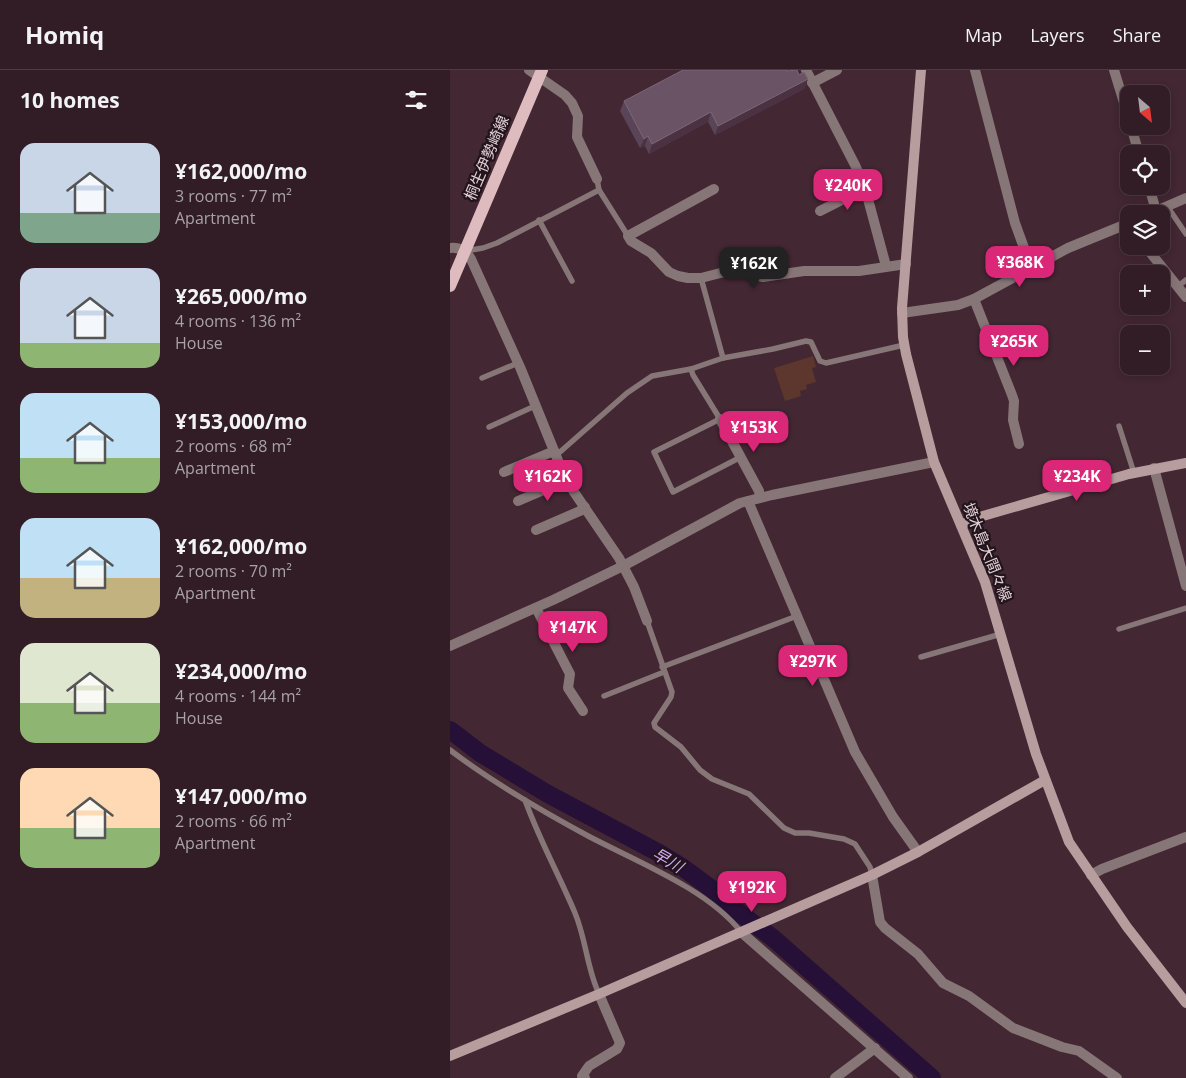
<!DOCTYPE html>
<meta charset="utf-8">
<style>
:root{--surface:#321d26;--page:#3a262e;--text:#f1f3f6;--muted:#a8a2a7;--line:#4d3b43;--accent:#db2777}
body{margin:0;font-family:"Open Sans","Noto Sans JP",sans-serif;background:var(--page);color:var(--text);height:100vh;display:flex;flex-direction:column;font-size:19px;white-space:nowrap}
*{box-sizing:border-box;margin:0}
p{font-size:16px;color:var(--muted)}
.icon{flex:none;width:28px;height:28px;fill:none;stroke:currentColor;stroke-width:2;stroke-linecap:round;stroke-linejoin:round}
.map{position:relative;flex:1;overflow:hidden}
.sheet{display:flex;flex-direction:column;background:var(--surface);width:450px}
.sheet>*{flex:none}
.needle{width:32px;rotate:152deg}
.controls{position:absolute;left:670px;top:15px;display:grid;gap:10px}
.controls a{display:grid;place-items:center;width:50px;height:50px;border-radius:10px;background:var(--surface);box-shadow:0 2px 8px #0003,0 0 0 1px var(--line);font-size:25px}
.price{position:absolute;translate:-50% -42px;padding:0 11px;border-radius:10px;background:var(--accent);color:#fff;font-size:16px;line-height:32px;filter:drop-shadow(0 1px 2px #0008)}
.price::after{content:'';position:absolute;left:50%;top:30px;width:15px;height:11px;margin-left:-8px;background:inherit;clip-path:polygon(0 0,100% 0,50% 100%)}
.price.current{background:#222;color:#fff}
ul{padding:0;list-style:none}
li{display:flex;align-items:center;gap:15px;height:125px;padding:0 20px}
li span{display:grid;place-items:center;flex:none;width:140px;height:100px;border-radius:15px;color:#555}
li>.icon{margin-inline-start:auto}
span .icon{width:60px;height:60px;fill:#fffc;stroke-width:1}
li b{font-size:21px}
h2{display:flex;justify-content:space-between;align-items:center;height:60px;padding:0 20px;font-size:21px}
header{display:flex;align-items:center;gap:30px;box-sizing:border-box;height:70px;padding:0 25px;background:var(--surface);border-bottom:1px solid var(--line)}
header strong{font-size:24px}
nav{display:flex;gap:28px;margin-inline-start:auto;font-size:18px}
main{display:flex;flex:1;min-height:0}
.map>svg:first-child{display:block}
</style>
<header>
<strong>Homiq</strong>
<nav><a>Map</a><a>Layers</a><a>Share</a></nav>
</header>
<main>
<section class="sheet">
<h2>10 homes<svg class="icon" aria-label="filters" viewBox="0 0 24 24"><path d="M4 7h16M4 17h16"/><circle cx="9" cy="7" r="2"/><circle cx="15" cy="17" r="2"/></svg></h2>
<ul>
<li><span style="background:linear-gradient(#c9d6e8 70%,#7fa58c 0)"><svg class="icon" aria-label="home" viewBox="0 0 24 24"><path d="M3 11l9-7 9 7M6 9v11h12V9"/></svg></span><div><b>¥162,000/mo</b><p>3 rooms · 77 m²</p><p>Apartment</p></div></li>
<li><span style="background:linear-gradient(#c9d6e8 75%,#8fb573 0)"><svg class="icon" aria-label="home" viewBox="0 0 24 24"><path d="M3 11l9-7 9 7M6 9v11h12V9"/></svg></span><div><b>¥265,000/mo</b><p>4 rooms · 136 m²</p><p>House</p></div></li>
<li><span style="background:linear-gradient(#bfe0f5 65%,#8fb573 0)"><svg class="icon" aria-label="home" viewBox="0 0 24 24"><path d="M3 11l9-7 9 7M6 9v11h12V9"/></svg></span><div><b>¥153,000/mo</b><p>2 rooms · 68 m²</p><p>Apartment</p></div></li>
<li><span style="background:linear-gradient(#bfe0f5 60%,#c2b280 0)"><svg class="icon" aria-label="home" viewBox="0 0 24 24"><path d="M3 11l9-7 9 7M6 9v11h12V9"/></svg></span><div><b>¥162,000/mo</b><p>2 rooms · 70 m²</p><p>Apartment</p></div></li>
<li><span style="background:linear-gradient(#dfe7d0 60%,#8fb573 0)"><svg class="icon" aria-label="home" viewBox="0 0 24 24"><path d="M3 11l9-7 9 7M6 9v11h12V9"/></svg></span><div><b>¥234,000/mo</b><p>4 rooms · 144 m²</p><p>House</p></div></li>
<li><span style="background:linear-gradient(#ffd9b3 60%,#8fb573 0)"><svg class="icon" aria-label="home" viewBox="0 0 24 24"><path d="M3 11l9-7 9 7M6 9v11h12V9"/></svg></span><div><b>¥147,000/mo</b><p>2 rooms · 66 m²</p><p>Apartment</p></div></li>
</ul>
</section>
<div class="map">
<svg width="736" height="1008" viewBox="0 0 736 1008">
<rect width="100%" height="100%" fill="#432733"/>
<polygon fill="#5d362d" points="363,286 366,297 362,298 366,312 356,315 357,319 350,321 351,326 335,331 324,298"/>
<g fill="none" stroke-linecap="round" stroke-linejoin="round">
<polyline stroke="#271037" stroke-width="18" points="0,660 30,683 98,724 209,783 232,797 262,819 288,842 323,868 482,1008"/>
<g stroke="#877677" stroke-width="5.5">
<polyline points="147,109 149,120 178,166"/>
<polyline points="717,136 736,164"/>
<polyline points="89,150 122,211"/>
<polyline points="15,181 33,178 47,173 149,120"/>
<polyline points="251,208 273,288"/>
<polyline points="727,217 736,210"/>
<polyline points="241,299 243,305 270,349 204,382 223,422 291,387"/>
<polyline points="32,308 68,293"/>
<polyline points="669,356 684,403"/>
<polyline points="39,357 85,336"/>
<polyline points="105,384 110,382 177,323 202,306 241,299 273,288 323,279 356,271 361,272 370,291 376,293 454,275"/>
<polyline points="197,551 222,622 221,627 204,653 205,657 231,677 250,700 262,709 299,724 334,758 345,763 359,763 394,769 405,774 420,797 422,805"/>
<polyline points="669,559 736,538"/>
<polyline points="471,587 551,564"/>
<polyline points="212,597 347,546"/>
<polyline points="154,626 214,602"/>
<path d="M0,680C43,713 92,741 140,767C186,791 259,820 291,862"/>
<path d="M75,730C89,769 109,805 125,843C136,869 137,899 149,924"/>
</g>
<g stroke="#877677" stroke-width="10">
<polyline points="79,0 115,25 122,33 128,46 127,67 147,109"/>
<polyline points="356,0 405,95 415,118 436,196"/>
<polyline points="525,0 565,153 581,197"/>
<polyline points="664,0 679,49"/>
<polyline points="362,13 387,0"/>
<polyline points="681,56 689,84"/>
<polyline points="699,116 706,141"/>
<polyline points="264,119 178,166 181,171 201,183 219,202 228,206 238,208 251,208 282,200 313,207 354,201 409,201 456,194"/>
<polyline points="370,141 415,118"/>
<polyline points="699,144 736,128"/>
<polyline points="695,176 736,227"/>
<path d="M0,178C9,177 16,181 21,189L70,297L111,398L124,422L169,488L184,517L197,551"/>
<polyline points="524,229 562,325 564,331 563,350 569,374"/>
<polyline points="452,243 508,235 524,229 618,178 679,153"/>
<polyline points="270,349 309,421 310,427"/>
<polyline points="704,398 736,516"/>
<polyline points="54,402 104,381"/>
<polyline points="68,431 117,410"/>
<polyline points="298,431 405,682 443,747 468,782"/>
<polyline points="86,460 130,441 135,437"/>
<polyline points="86,538 120,604 118,618 133,641"/>
<polyline points="0,576 103,530 173,496 290,433 322,425 484,392"/>
<polyline points="422,805 430,852 435,858 468,884 493,913 519,926 563,958 612,977 629,981 667,1008"/>
<polyline points="641,805 652,799 736,767"/>
<polyline points="291,862 458,1008"/>
<polyline points="135,1008 132,1006 139,996 167,979 170,973 149,924"/>
<polyline points="385,1008 425,978"/>
</g>
<g stroke="#b89d9f" stroke-width="10">
<polyline points="471,0 452,238 453,267 456,284 484,392 535,512 586,684 619,772 677,857 736,933"/>
<polyline points="511,455 526,448 679,404 736,393"/>
<polyline points="0,986 149,924 422,805 468,782 595,710"/>
</g>
<polyline stroke="#debbbe" stroke-width="12" points="0,216 92,0"/>
</g>
<polygon fill="#5a4457" points="349,5 358,9 354,19 265,65 258,52 199,84 195,76 190,78 170,41 174,31"/>
<g fill="#4b3243">
<polygon points="358,9 354,19 265,65 268,56"/>
<polygon points="261,42 258,52 199,84 202,74"/>
<polygon points="198,66 195,76 190,78 194,69"/>
</g>
<polygon fill="#695365" stroke="#7c6677" points="233,0 337,0 337,1 347,0 349,5 354,2 358,9 268,56 261,42 202,74 198,66 194,69 174,31"/>
<g text-anchor="middle" stroke-width="4.5" stroke-linejoin="round" paint-order="stroke">
<g font-size="15" fill="#e3d0d8" stroke="#21141a">
<text transform="translate(37 88) rotate(-67)" y="5">桐生伊勢崎線</text>
<text transform="translate(537 482) rotate(68)" y="5">境木島大間々線</text>
</g>
<g font-size="16" font-style="italic" fill="#d2acf2" stroke="#21141a">
<text transform="translate(218 790) rotate(30)" y="6">早川</text>
</g>
</g>
</svg>
<div class="controls">
<a><svg class="needle" viewBox="-14 -14 28 28"><path d="M0-13l5 13h-10z" fill="#e53935"/><path d="M0 13l5-13h-10z" fill="#a8a2a7"/></svg></a>
<a><svg class="icon" aria-label="locate" viewBox="0 0 24 24"><circle cx="12" cy="12" r="6"/><path d="M12 2v4M12 18v4M2 12h4M18 12h4"/></svg></a>
<a><svg class="icon" aria-label="layers" viewBox="0 0 24 24"><path d="M12 4l9 5-9 5-9-5zM3 14l9 5 9-5"/></svg></a>
<a>+</a>
<a>−</a>
</div>
<b class="price" style="left:398px;top:141px">¥240K</b>
<b class="price" style="left:570px;top:218px">¥368K</b>
<b class="price current" style="left:304px;top:219px">¥162K</b>
<b class="price" style="left:564px;top:297px">¥265K</b>
<b class="price" style="left:304px;top:383px">¥153K</b>
<b class="price" style="left:98px;top:432px">¥162K</b>
<b class="price" style="left:627px;top:432px">¥234K</b>
<b class="price" style="left:123px;top:583px">¥147K</b>
<b class="price" style="left:363px;top:617px">¥297K</b>
<b class="price" style="left:302px;top:843px">¥192K</b>
</div>
</main>
